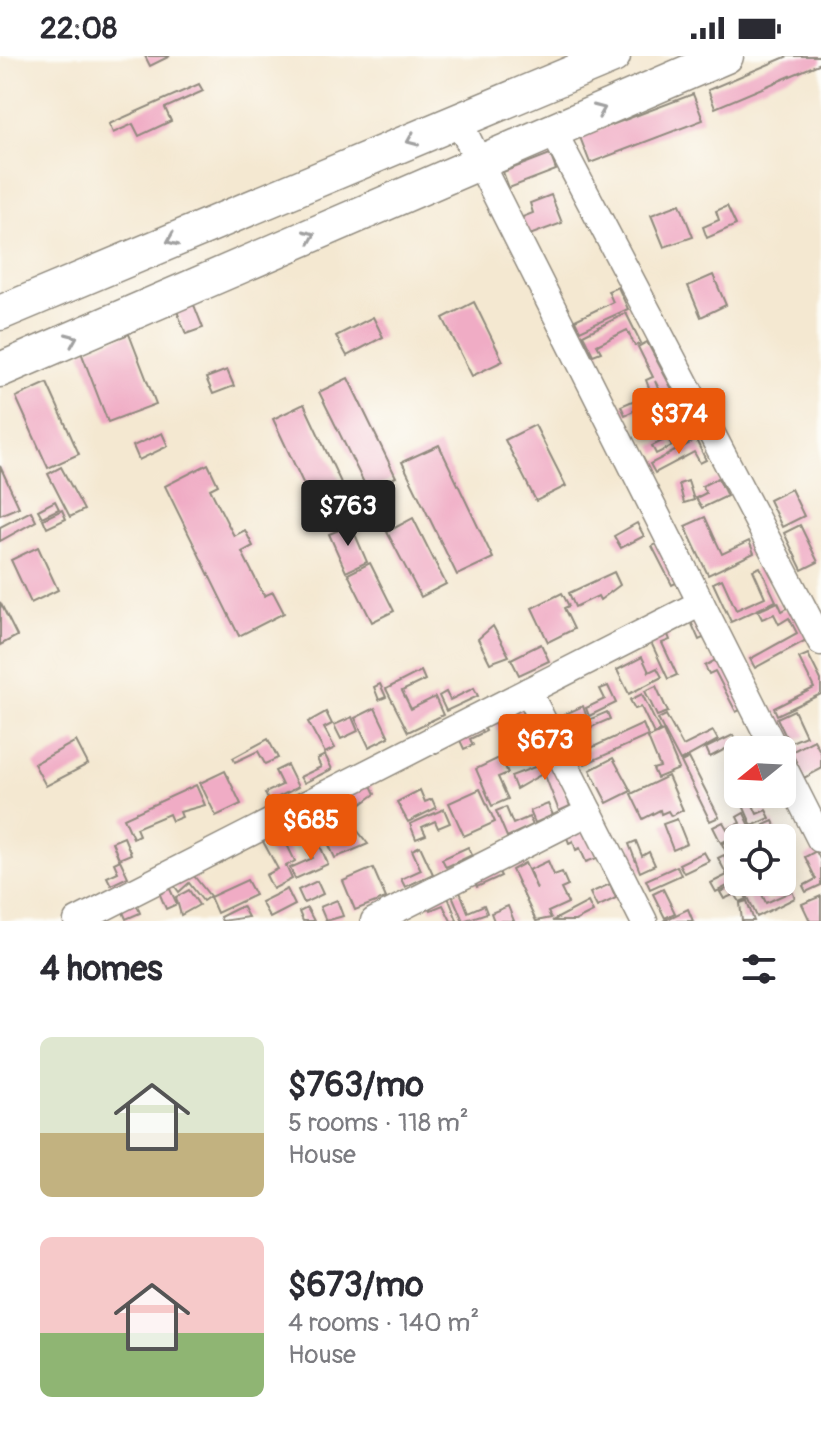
<!DOCTYPE html>
<meta charset="utf-8">
<style>
:root{--surface:#fff;--page:#f7f7f7;--text:#2b2b33;--muted:#7c7c81;--accent:#ea580c}
body{margin:0;font-family:Pangolin,sans-serif;background:var(--page);color:var(--text);height:100vh;display:flex;flex-direction:column;font-size:30px;white-space:nowrap}
*{box-sizing:border-box;margin:0}
p{font-size:26px;color:var(--muted)}
.icon{flex:none;width:44px;height:44px;fill:none;stroke:currentColor;stroke-width:2;stroke-linecap:round;stroke-linejoin:round}
.map{position:relative;height:865px;overflow:hidden}
.sheet{display:flex;flex-direction:column;background:var(--surface);flex:1}
.sheet>*{flex:none}
.needle{width:52px;rotate:252deg}
.controls{position:absolute;left:724px;top:680px;display:grid;gap:16px}
.controls a{display:grid;place-items:center;width:72px;height:72px;border-radius:12px;background:var(--surface);box-shadow:0 4px 20px #0003;font-size:40px}
.price{position:absolute;translate:-50% -68px;padding:0 18px;border-radius:8px;background:var(--accent);color:#fff;font-size:26px;line-height:52px;filter:drop-shadow(0 2px 4px #0008)}
.price::after{content:'';position:absolute;left:50%;top:48px;width:24px;height:18px;margin-left:-12px;background:inherit;clip-path:polygon(0 0,100% 0,50% 100%)}
.price.on{background:#222;color:#fff}
ul{padding:0;list-style:none}
li{display:flex;align-items:center;gap:24px;height:200px;padding:0 40px}
li span{display:grid;place-items:center;flex:none;width:224px;height:160px;border-radius:12px;color:#555}
li>.icon{margin-inline-start:auto}
span .icon{width:96px;height:96px;fill:#fffc;stroke-width:1}
li b{font-size:34px}
h2{display:flex;justify-content:space-between;align-items:center;height:96px;padding:0 40px;font-size:34px}
.status{display:flex;justify-content:space-between;align-items:center;height:56px;padding:0 40px;background:var(--surface);direction:ltr}
.status svg{height:22px;fill:currentColor}
.map>svg:first-child{display:block}
</style>
<div class="status"><b>22:08</b><svg viewBox="0 0 49 12"><path d="M0 12V9h3v3zM5 12V6h3v6zM10 12V3h3v9zM15 12V0h3v12zM26 1h20v11H26zM47 4h2v5h-2z"/></svg></div>
<div class="map">
<svg width="821" height="865" viewBox="0 0 821 865">
<rect width="100%" height="100%" fill="#fdfcf7"/>
<filter id="ink" filterUnits="userSpaceOnUse"><feTurbulence type="fractalNoise" baseFrequency=".0125" numOctaves="2"/><feDisplacementMap in="SourceGraphic" scale="16" xChannelSelector="R" yChannelSelector="G"/><feConvolveMatrix kernelMatrix="1 2 1 2 8 2 1 2 1" color-interpolation-filters="sRGB"/></filter>
<filter id="wash" filterUnits="userSpaceOnUse"><feTurbulence type="fractalNoise" baseFrequency=".006" numOctaves="4" result="noise"/><feDisplacementMap in="SourceGraphic" scale="32" xChannelSelector="R" yChannelSelector="G"/><feGaussianBlur stdDeviation="1.8" result="paint"/><feColorMatrix in="noise" values="0 0 0 0 0 0 0 0 0 0 0 0 0 0 0 0 0 1.4 0 .05"/><feComposite in="paint" operator="in"/></filter>
<g filter="url(#wash)">
<rect width="100%" height="100%" fill="#f4e8d1"/>
<g id="blocks">
<g fill="#f0acc5">
<polygon points="145,0 170,0 150,10"/>
<polygon points="788,0 821,0 821,7 715,52 708,34"/>
<polygon points="199,28 203,35 165,52 171,65 139,80 133,68 113,77 109,68"/>
<polygon points="693,38 703,64 590,107 580,81"/>
<polygon points="550,98 556,114 509,132 503,116"/>
<polygon points="551,139 562,167 527,180 520,162 533,157 530,147"/>
<polygon points="680,148 693,181 664,191 651,159"/>
<polygon points="727,150 736,169 707,182 703,171 719,164 716,155"/>
<polygon points="713,219 726,249 701,261 688,230"/>
<polygon points="618,231 628,253 580,275 575,264 613,246 608,235"/>
<polygon points="474,246 503,305 472,320 443,262"/>
<polygon points="194,249 203,272 186,278 177,255"/>
<polygon points="626,257 641,287 635,290 627,274 597,289 601,296 593,299 583,279"/>
<polygon points="373,261 383,281 347,300 336,280"/>
<polygon points="129,278 156,348 108,366 81,296"/>
<polygon points="647,286 673,335 663,340 655,325 662,342 625,359 621,350 651,337 646,324 653,321 638,291"/>
<polygon points="227,314 234,330 213,338 206,322"/>
<polygon points="348,322 396,421 368,435 319,336"/>
<polygon points="47,327 79,398 48,412 16,341"/>
<polygon points="304,348 350,446 319,461 273,363"/>
<polygon points="535,369 566,430 536,445 505,384"/>
<polygon points="691,369 695,379 674,388 670,379"/>
<polygon points="162,377 168,390 139,404 133,390"/>
<polygon points="668,382 672,390 656,398 652,390"/>
<polygon points="696,384 706,404 700,407 694,396 655,417 650,408"/>
<polygon points="439,389 493,502 457,519 402,406"/>
<polygon points="208,408 218,429 210,433 234,480 245,474 253,490 242,496 264,540 273,536 284,557 239,580 165,430"/>
<polygon points="0,410 19,451 0,459"/>
<polygon points="61,411 84,454 70,461 48,418"/>
<polygon points="718,422 727,440 702,452 696,442 706,437 702,430"/>
<polygon points="688,425 694,444 684,447 679,428"/>
<polygon points="791,433 804,460 782,471 769,444"/>
<polygon points="55,445 59,453 42,461 38,454"/>
<polygon points="62,454 66,463 47,472 43,463"/>
<polygon points="31,455 36,465 0,485 0,471"/>
<polygon points="705,461 722,498 749,485 754,497 708,519 685,470"/>
<polygon points="413,462 446,528 421,541 387,476"/>
<polygon points="637,467 644,480 621,492 614,480"/>
<polygon points="351,469 367,506 346,516 329,478"/>
<polygon points="800,469 818,506 802,514 784,477"/>
<polygon points="665,484 684,523 672,529 652,490"/>
<polygon points="38,491 58,534 31,547 11,504"/>
<polygon points="370,507 394,555 372,566 348,518"/>
<polygon points="760,511 776,545 731,566 713,527 722,523 736,554 765,541 753,514"/>
<polygon points="614,516 620,529 600,544 598,540 575,551 569,537"/>
<polygon points="562,537 569,550 564,552 574,573 548,586 532,552"/>
<polygon points="0,546 17,580 0,589"/>
<polygon points="778,546 782,555 791,550 808,583 755,612 750,603 797,577 789,562 779,568 774,558 762,563 758,555"/>
<polygon points="699,554 710,579 699,584 688,559"/>
<polygon points="493,570 509,600 490,607 478,583"/>
<polygon points="666,574 670,584 662,587 677,619 668,623 649,582"/>
<polygon points="541,588 549,605 519,619 511,603"/>
<polygon points="808,598 821,624 821,638 777,659 774,652 814,632 799,602"/>
<polygon points="642,601 649,616 657,612 662,621 629,638 617,614"/>
<polygon points="721,601 747,651 736,656 715,615 709,618 705,610"/>
<polygon points="421,615 425,624 402,635 411,653 435,641 443,659 408,676 386,633"/>
<polygon points="380,628 386,641 379,644 374,631"/>
<polygon points="608,630 616,647 589,660 586,652 605,643 600,633"/>
<polygon points="656,630 668,656 657,660 645,635"/>
<polygon points="474,632 478,640 446,655 439,640 446,636 450,644"/>
<polygon points="642,638 660,675 654,678 641,651 635,653 630,644"/>
<polygon points="520,649 524,658 506,666 514,684 503,688 492,661"/>
<polygon points="583,650 587,662 567,670 563,659"/>
<polygon points="375,652 389,681 369,691 355,662"/>
<polygon points="794,654 806,680 789,687 777,662"/>
<polygon points="326,656 332,668 324,672 335,692 325,697 308,666"/>
<polygon points="607,656 610,663 582,675 589,690 579,694 570,672"/>
<polygon points="666,659 683,690 713,675 718,684 680,705 658,663"/>
<polygon points="352,661 358,675 341,683 334,669"/>
<polygon points="483,668 486,675 470,683 473,689 464,693 458,680"/>
<polygon points="643,668 648,680 585,708 580,697"/>
<polygon points="663,675 679,713 657,722 653,713 660,711 648,682"/>
<polygon points="540,677 547,697 537,701 530,681"/>
<polygon points="733,679 737,687 710,701 706,692"/>
<polygon points="764,681 771,694 737,694"/>
<polygon points="268,683 278,702 265,708 258,695 235,706 233,702"/>
<polygon points="814,684 821,697 821,713 804,722 791,696"/>
<polygon points="76,685 88,708 46,730 34,708"/>
<polygon points="325,699 332,713 304,727 300,721 321,711 317,703"/>
<polygon points="501,701 508,717 498,721 508,743 492,750 476,713"/>
<polygon points="613,702 631,735 607,747 590,714"/>
<polygon points="689,702 719,761 710,765 681,706"/>
<polygon points="553,704 570,750 559,755 544,717 516,733 511,720"/>
<polygon points="287,709 298,731 269,746 265,737 282,729 275,715"/>
<polygon points="225,715 241,748 216,760 200,727"/>
<polygon points="668,720 683,754 671,760 668,755 661,758 660,754 643,763 631,738"/>
<polygon points="369,725 375,738 352,755 343,738"/>
<polygon points="196,729 205,749 180,756 182,761 172,765 169,758 136,772 139,779 133,782 124,762"/>
<polygon points="480,733 495,766 464,780 449,747"/>
<polygon points="420,734 425,746 432,743 436,752 408,766 397,746"/>
<polygon points="738,738 748,738 757,758 766,754 770,762 752,770"/>
<polygon points="333,742 338,751 319,760 324,768 314,773 306,756"/>
<polygon points="548,748 553,759 535,767 530,755"/>
<polygon points="506,751 513,768 529,761 533,769 507,781 496,755"/>
<polygon points="444,753 450,767 438,772 435,765 422,771 426,779 416,783 410,768"/>
<polygon points="744,757 751,772 721,787 713,771 723,766 727,773 740,767 737,761"/>
<polygon points="353,760 357,771 350,774 346,762"/>
<polygon points="677,763 687,788 673,794 663,768"/>
<polygon points="773,765 781,782 771,782 764,769"/>
<polygon points="584,769 597,802 586,806 580,792 576,794 573,785 569,787 565,776"/>
<polygon points="278,770 295,805 286,810 292,823 273,833 266,819 278,813 260,780"/>
<polygon points="357,774 368,788 335,802 328,787"/>
<polygon points="738,780 738,820 722,788"/>
<polygon points="124,781 131,798 119,803 112,786"/>
<polygon points="318,785 328,808 295,823 290,812 313,802 308,790"/>
<polygon points="636,785 642,800 649,796 655,809 640,816 629,788"/>
<polygon points="420,790 433,818 405,831 401,823 421,814 412,794"/>
<polygon points="468,791 472,799 446,811 442,803"/>
<polygon points="816,795 821,805 821,829 806,836 803,830 816,823 805,801"/>
<polygon points="704,796 709,805 684,817 679,808"/>
<polygon points="724,799 737,825 716,836 711,827 727,819 718,802"/>
<polygon points="120,804 128,821 111,829 107,821 118,816 114,807"/>
<polygon points="548,805 554,819 562,816 568,830 561,833 568,847 548,856 551,862 536,865 512,814 525,807 537,833 529,814"/>
<polygon points="677,810 681,819 650,833 646,824"/>
<polygon points="373,812 386,842 355,854 343,825"/>
<polygon points="497,812 501,820 477,831 473,823"/>
<polygon points="190,815 210,840 203,845 189,827 179,836 173,828"/>
<polygon points="247,824 255,839 217,857 210,841"/>
<polygon points="317,825 323,838 304,847 298,834"/>
<polygon points="741,826 766,826 758,830 766,847 792,835 795,842 757,861"/>
<polygon points="739,827 747,843 740,846 735,838 724,843 720,836"/>
<polygon points="610,828 616,842 597,851 590,837"/>
<polygon points="168,829 177,848 166,853 158,834"/>
<polygon points="287,833 295,849 270,862 261,846"/>
<polygon points="663,833 675,857 665,862 653,838"/>
<polygon points="189,834 199,849 181,859 176,841"/>
<polygon points="446,836 457,864 455,865 451,865 443,849 431,854 427,845"/>
<polygon points="460,836 468,856 484,849 487,857 463,865 452,839"/>
<polygon points="821,840 821,865 810,865 802,848"/>
<polygon points="134,842 140,857 126,863 120,849"/>
<polygon points="337,844 343,860 326,865 320,851"/>
<polygon points="747,845 754,865 742,865 740,847"/>
<polygon points="588,846 593,856 575,865 552,865"/>
<polygon points="242,850 248,861 222,865 220,861"/>
<polygon points="508,850 514,865 494,865 491,857"/>
<polygon points="307,852 314,865 303,865 299,856"/>
<polygon points="688,853 693,865 663,865"/>
</g>
</g>
</g>
<g filter="url(#ink)">
<use href="#blocks" fill-opacity="0" stroke="#908a7e" stroke-width="2"/>
<g fill="none" stroke-linecap="round" stroke-linejoin="round">
<g stroke="#908a7e" stroke-width="29">
<g id="minor">
<polyline points="458,64 775,694"/>
<polyline points="553,75 821,586"/>
<polyline points="528,635 644,865"/>
<polyline points="782,708 820,783"/>
<polyline points="77,865 701,547"/>
<polyline points="374,865 589,756"/>
</g>
</g>
<g stroke="#908a7e" stroke-width="37">
<g id="major">
<polyline points="0,257 613,0"/>
<polyline points="0,314 726,0"/>
</g>
</g>
<use href="#minor" stroke="#fff" stroke-width="26"/>
<use href="#major" stroke="#fff" stroke-width="34"/>
</g>
<defs><path id="oneway-chevron" d="M-2-3.5L2.5 0L-2 3.5" fill="none" stroke-width="1.6" stroke-linecap="round" stroke-linejoin="round" transform="scale(2)"/></defs>
<g stroke="#a0a0a0">
<use href="#oneway-chevron" transform="translate(600 54) rotate(-23)"/>
<use href="#oneway-chevron" transform="translate(412 84) rotate(157)"/>
<use href="#oneway-chevron" transform="translate(310 180) rotate(-23)"/>
<use href="#oneway-chevron" transform="translate(172 184) rotate(157)"/>
<use href="#oneway-chevron" transform="translate(72 283) rotate(-23)"/>
</g>
</g>
</svg>
<div class="controls">
<a><svg class="needle" viewBox="-14 -14 28 28"><path d="M0-13l5 13h-10z" fill="#e53935"/><path d="M0 13l5-13h-10z" fill="#7c7c81"/></svg></a>
<a><svg class="icon" aria-label="locate" viewBox="0 0 24 24"><circle cx="12" cy="12" r="6"/><path d="M12 2v4M12 18v4M2 12h4M18 12h4"/></svg></a>
</div>
<b class="price" style="left:679px;top:400px">$374</b>
<b class="price on" style="left:348px;top:492px">$763</b>
<b class="price" style="left:545px;top:726px">$673</b>
<b class="price" style="left:311px;top:806px">$685</b>
</div>
<section class="sheet">
<h2>4 homes<svg class="icon" aria-label="filters" viewBox="0 0 24 24"><path d="M4 7h16M4 17h16"/><circle cx="9" cy="7" r="2"/><circle cx="15" cy="17" r="2"/></svg></h2>
<ul>
<li><span style="background:linear-gradient(#dfe7d0 60%,#c2b280 0)"><svg class="icon" aria-label="home" viewBox="0 0 24 24"><path d="M3 11l9-7 9 7M6 9v11h12V9"/></svg></span><div><b>$763/mo</b><p>5 rooms · 118 m²</p><p>House</p></div></li>
<li><span style="background:linear-gradient(#f6c9c9 60%,#8fb573 0)"><svg class="icon" aria-label="home" viewBox="0 0 24 24"><path d="M3 11l9-7 9 7M6 9v11h12V9"/></svg></span><div><b>$673/mo</b><p>4 rooms · 140 m²</p><p>House</p></div></li>
</ul>
</section>
